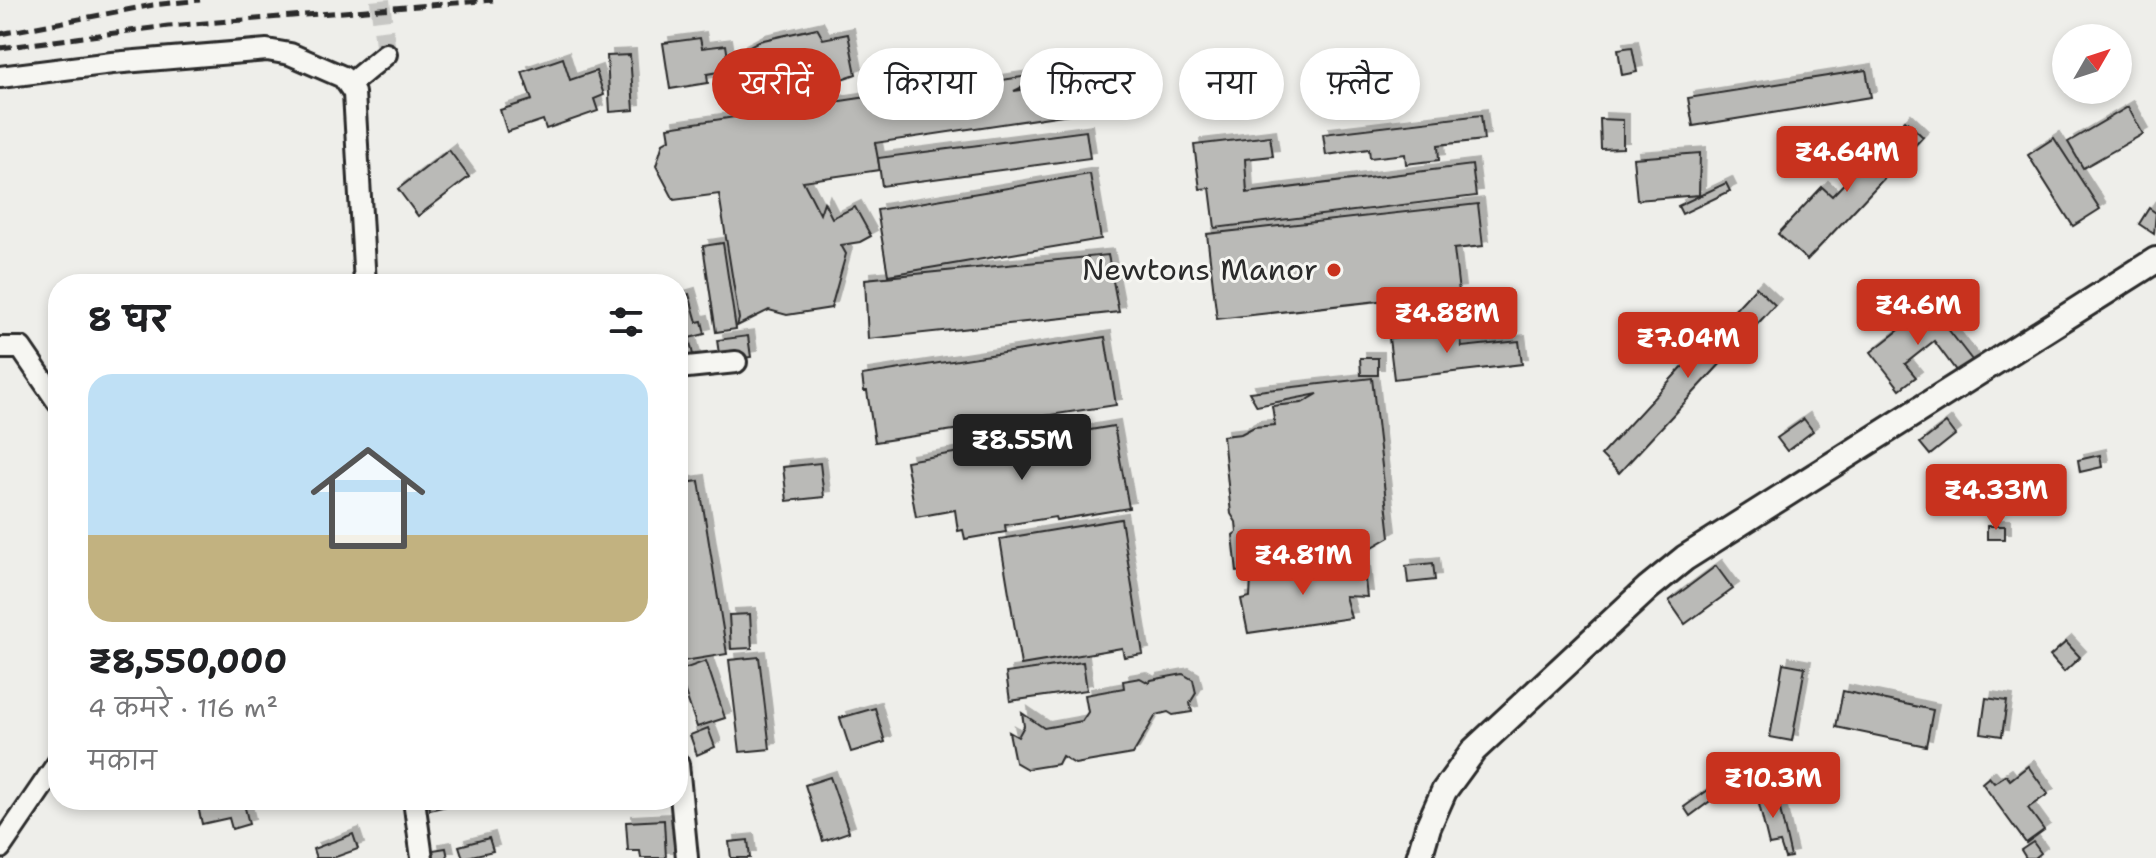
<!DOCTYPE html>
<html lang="hi">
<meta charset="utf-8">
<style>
:root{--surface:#fff;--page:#f6f6f6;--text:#202124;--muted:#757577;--accent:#c8321e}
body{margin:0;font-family:"Shantell Sans","Playpen Sans Deva",sans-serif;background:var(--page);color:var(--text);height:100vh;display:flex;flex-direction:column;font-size:30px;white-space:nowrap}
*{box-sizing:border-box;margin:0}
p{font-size:26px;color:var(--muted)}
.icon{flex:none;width:44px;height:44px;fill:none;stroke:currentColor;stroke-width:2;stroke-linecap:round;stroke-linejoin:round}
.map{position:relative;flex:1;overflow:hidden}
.drawer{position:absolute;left:48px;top:274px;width:640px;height:536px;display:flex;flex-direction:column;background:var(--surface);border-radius:32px;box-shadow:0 4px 12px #0003}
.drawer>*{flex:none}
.hud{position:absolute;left:712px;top:48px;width:760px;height:72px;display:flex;gap:16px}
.needle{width:52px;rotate:51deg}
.tools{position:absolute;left:2052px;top:24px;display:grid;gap:16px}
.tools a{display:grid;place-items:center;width:80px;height:80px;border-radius:50%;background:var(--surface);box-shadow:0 4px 12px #0003;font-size:40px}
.price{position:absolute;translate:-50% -68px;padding:0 18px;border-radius:8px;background:var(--accent);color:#fff;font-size:26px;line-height:52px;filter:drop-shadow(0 2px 4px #0008)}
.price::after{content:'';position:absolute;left:50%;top:48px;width:24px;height:18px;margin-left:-12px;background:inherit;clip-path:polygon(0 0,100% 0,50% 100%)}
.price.active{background:#222;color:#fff}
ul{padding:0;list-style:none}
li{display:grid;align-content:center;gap:16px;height:424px;padding:0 40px}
li span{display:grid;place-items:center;height:248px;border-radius:24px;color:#555}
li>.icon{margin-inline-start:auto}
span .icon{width:144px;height:144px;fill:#fffc;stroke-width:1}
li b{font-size:34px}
h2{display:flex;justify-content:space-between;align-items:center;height:96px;padding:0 40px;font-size:34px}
.tag{padding:0 28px;border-radius:36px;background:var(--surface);box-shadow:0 4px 12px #0003;font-size:28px;line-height:72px}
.tag.active{background:var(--accent);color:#fff}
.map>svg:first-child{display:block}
</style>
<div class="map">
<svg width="2156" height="858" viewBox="0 0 2156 858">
<defs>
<filter id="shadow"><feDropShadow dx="6" dy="-6" stdDeviation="0" flood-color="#0004"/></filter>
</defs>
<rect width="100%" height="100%" fill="#eeeeea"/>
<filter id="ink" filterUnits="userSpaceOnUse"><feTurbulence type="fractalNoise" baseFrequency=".0125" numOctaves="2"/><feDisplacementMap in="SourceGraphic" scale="16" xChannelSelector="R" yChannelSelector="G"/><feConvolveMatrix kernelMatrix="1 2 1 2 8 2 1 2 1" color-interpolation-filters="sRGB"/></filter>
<g filter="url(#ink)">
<g fill="#babab7" stroke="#2b2b2b" stroke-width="2" filter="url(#shadow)">
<polygon points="817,28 823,39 848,34 856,74 821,86 797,91 789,76 751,83 744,70 740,51 759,41"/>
<polygon points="700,38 702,48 726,45 730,70 707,74 708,83 670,89 663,43"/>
<polygon points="1632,47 1637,72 1622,75 1618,49"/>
<polygon points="630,55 634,110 610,112 607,56"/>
<polygon points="563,58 570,80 596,71 604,95 594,99 598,111 546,129 543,120 507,132 500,110 532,100 522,72"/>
<polygon points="1866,70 1871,97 1693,126 1688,98"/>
<polygon points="1029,76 1039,79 1014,91 1071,83 1079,85 1083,112 875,143 880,170 803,181 820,214 824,202 832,218 855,207 871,236 860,242 841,245 846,254 831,308 787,315 769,310 737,326 739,319 719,194 674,200 656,166 663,143 670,139 668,127 960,83 969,85"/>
<polygon points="2128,107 2143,134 2083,168 2068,142"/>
<polygon points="1481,115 1484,140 1438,145 1439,160 1406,164 1405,154 1370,158 1369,149 1326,155 1323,134"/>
<polygon points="1600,119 1623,120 1623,148 1601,149"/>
<polygon points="1905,120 1923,137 1807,260 1778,234 1822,187 1832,196"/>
<polygon points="1086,131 1090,158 882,186 878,158"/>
<polygon points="1270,136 1273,156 1245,159 1247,193 1472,165 1476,196 1215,228 1210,188 1200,189 1194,145"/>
<polygon points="2054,138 2100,209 2073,226 2028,155"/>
<polygon points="449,150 469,177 418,216 398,189"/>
<polygon points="1700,153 1699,195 1637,200 1633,158"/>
<polygon points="1090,174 1101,239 888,275 877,210"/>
<polygon points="1726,183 1730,191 1682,214 1678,206"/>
<polygon points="1478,204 1483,246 1454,249 1459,292 1217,319 1207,234"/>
<polygon points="2149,208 2156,213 2154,234 2139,224"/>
<polygon points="723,243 736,329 716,332 703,246"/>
<polygon points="1108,255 1119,312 868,339 865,279"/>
<polygon points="1756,287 1775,305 1619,473 1601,455"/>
<polygon points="689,294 697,322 702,321 705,334 689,338 694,359 682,362 678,346 678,297"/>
<polygon points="1930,306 1972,360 1957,372 1934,341 1905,364 1916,377 1900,389 1871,352"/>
<polygon points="1460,330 1462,347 1519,341 1522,364 1394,379 1389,338"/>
<polygon points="748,336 751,357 720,361 717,340"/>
<polygon points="1105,337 1116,405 875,442 867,391 864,391 862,375"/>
<polygon points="1360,358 1378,358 1378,375 1361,375"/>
<polygon points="1372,378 1390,537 1350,560 1237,572 1233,535 1237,532 1236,522 1231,514 1223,436 1241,434 1254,427 1275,425 1272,406 1302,403 1318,394 1257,406 1249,392"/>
<polygon points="1804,419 1813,431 1787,451 1777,438"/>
<polygon points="1946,423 1955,435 1930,455 1920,443"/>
<polygon points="1114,426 1129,508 1056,520 1055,517 1005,525 1006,532 965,539 963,530 958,531 955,510 916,517 906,461"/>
<polygon points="2100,455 2102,467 2080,472 2078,460"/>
<polygon points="820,463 824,497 787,501 783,467"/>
<polygon points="699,481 727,654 678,662 678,484"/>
<polygon points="1121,519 1143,654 1124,657 1122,648 1021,665 1000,539"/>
<rect x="1987" y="526" width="18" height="13"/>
<polygon points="1363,563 1367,597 1345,596 1351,618 1248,633 1241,599 1250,597 1251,578"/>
<polygon points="1433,563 1435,580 1408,583 1406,566"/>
<polygon points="1716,566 1733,589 1685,624 1669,601"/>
<polygon points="750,614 752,648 731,649 729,615"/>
<polygon points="2066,642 2080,657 2064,672 2050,656"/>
<polygon points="759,657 770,749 740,752 729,660"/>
<polygon points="706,661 725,718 697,727 678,671"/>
<polygon points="1083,662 1087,690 1010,701 1006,673"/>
<polygon points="1783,663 1805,667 1792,741 1770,737"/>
<polygon points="1183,674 1193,680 1196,693 1190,703 1192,712 1173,715 1168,712 1156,715 1133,754 1075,764 1062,756 1058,764 1027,769 1015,762 1009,732 1018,737 1024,726 1022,713 1044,728 1082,721 1088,712 1085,695 1124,688 1123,681 1140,678 1149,683 1151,680"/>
<polygon points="1843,691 1933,710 1926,746 1836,727"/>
<polygon points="1986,698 2007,701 2002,736 1981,733"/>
<polygon points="875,708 885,742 851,752 840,718"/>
<polygon points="708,728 715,747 697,755 690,735"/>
<polygon points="2028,766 2048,794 2028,808 2044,830 2026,843 1982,783 1989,777 1994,783 2006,775 2010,780"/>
<polygon points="830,777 849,832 823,841 805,785"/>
<polygon points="1711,788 1717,796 1690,816 1684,807"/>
<polygon points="1775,788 1791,857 1785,858 1780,843 1769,845 1756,792"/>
<polygon points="206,800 243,800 249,824 232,829 229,818 202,824 197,802"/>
<polygon points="428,800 444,800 446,806 430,810"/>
<polygon points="664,820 666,858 641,858 640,851 628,851 626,822"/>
<polygon points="353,834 358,849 333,858 316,858 313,849"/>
<polygon points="489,838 493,851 463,858 459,846"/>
<polygon points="748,840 750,858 731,858 729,842"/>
<polygon points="2033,842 2041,853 2035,858 2026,858 2021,850"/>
<polygon points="446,848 448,858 434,858 433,850"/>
</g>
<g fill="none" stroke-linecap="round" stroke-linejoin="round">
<polyline stroke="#c7c7c4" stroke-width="20" stroke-dasharray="20 10" stroke-linecap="butt" points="380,0 386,54"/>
<g stroke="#2b2b2b" stroke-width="26">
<g id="minor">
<polyline points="0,77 112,63 267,50 290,54 343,77 354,93 365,284"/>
<polyline points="350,84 386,54"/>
<polyline points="0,348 21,348 58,402"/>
<polyline points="678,368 736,362"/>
<polyline points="678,764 687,858"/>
<polyline points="414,800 422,858"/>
<polyline points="0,848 58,763"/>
</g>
</g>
<g stroke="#2b2b2b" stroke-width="30">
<polyline id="tertiary" points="1419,858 1428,827 1444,791 1474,750 1648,588 1685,558 2156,260"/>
</g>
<use href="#minor" stroke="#f6f6f2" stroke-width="20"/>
<use href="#tertiary" stroke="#f6f6f2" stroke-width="24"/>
<g stroke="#2b2b2b" stroke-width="5" stroke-dasharray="12 6" stroke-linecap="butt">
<polyline points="0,34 153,5 200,0"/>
<polyline points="0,48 168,26 493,0"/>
</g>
</g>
</g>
<circle fill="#c8321e" stroke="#f6f6f2" stroke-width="3" cx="1334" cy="270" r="8"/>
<g text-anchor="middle" stroke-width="6" stroke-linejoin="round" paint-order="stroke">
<g font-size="30" fill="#2b2b2b" stroke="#f6f6f2" text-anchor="end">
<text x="1318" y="280">Newtons Manor</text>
</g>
</g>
</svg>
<div class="tools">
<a><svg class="needle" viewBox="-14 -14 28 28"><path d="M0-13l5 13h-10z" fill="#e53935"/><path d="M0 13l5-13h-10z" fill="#757577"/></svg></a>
</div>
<b class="price" style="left:1847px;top:194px">₹4.64M</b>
<b class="price" style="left:1918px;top:347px">₹4.6M</b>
<b class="price" style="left:1447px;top:355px">₹4.88M</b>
<b class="price" style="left:1688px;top:380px">₹7.04M</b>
<b class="price active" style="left:1022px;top:482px">₹8.55M</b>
<b class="price" style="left:1996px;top:532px">₹4.33M</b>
<b class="price" style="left:1303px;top:597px">₹4.81M</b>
<b class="price" style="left:1773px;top:820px">₹10.3M</b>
<div class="hud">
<a class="tag active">खरीदें</a>
<a class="tag">किराया</a>
<a class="tag">फ़िल्टर</a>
<a class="tag">नया</a>
<a class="tag">फ़्लैट</a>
</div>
<section class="drawer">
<h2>8 घर<svg class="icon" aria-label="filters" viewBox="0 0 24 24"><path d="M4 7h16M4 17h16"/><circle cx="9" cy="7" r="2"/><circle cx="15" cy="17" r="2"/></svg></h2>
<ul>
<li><span style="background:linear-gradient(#bfe0f5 65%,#c2b280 0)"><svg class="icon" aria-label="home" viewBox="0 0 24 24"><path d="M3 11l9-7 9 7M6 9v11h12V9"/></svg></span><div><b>₹8,550,000</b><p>4 कमरे · 116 m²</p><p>मकान</p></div></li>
</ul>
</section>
</div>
